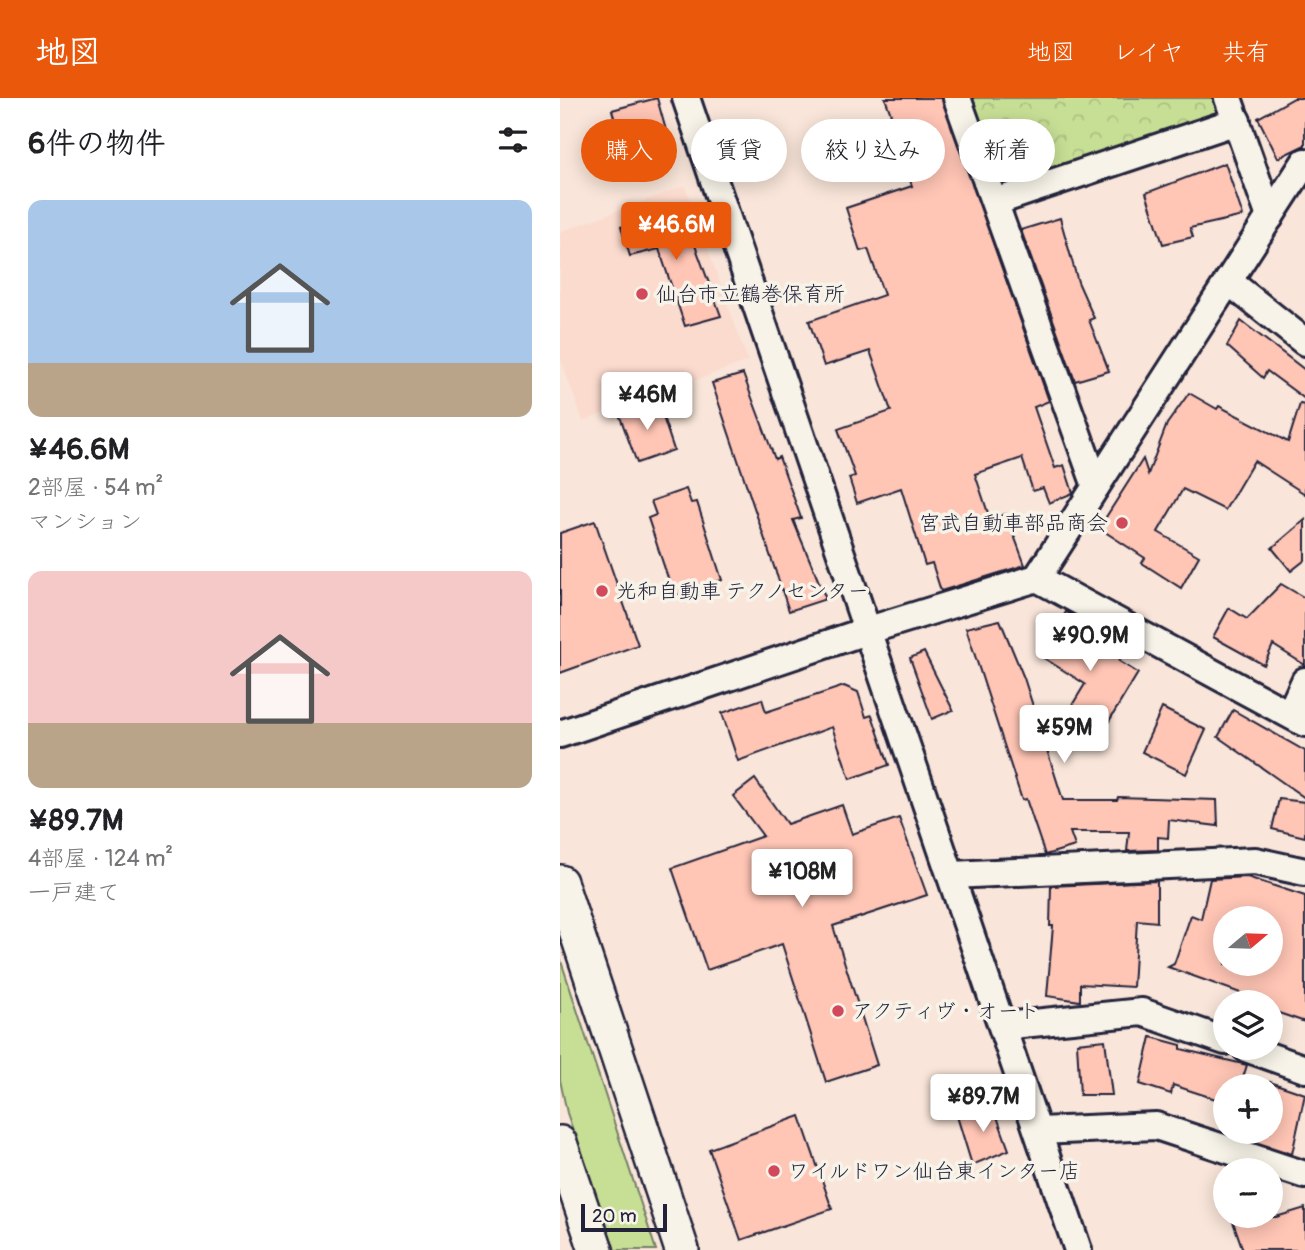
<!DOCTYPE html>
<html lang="ja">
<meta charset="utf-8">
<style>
:root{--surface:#fff;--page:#f2f2f2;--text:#202124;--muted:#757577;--accent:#ea580c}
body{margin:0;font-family:Pangolin,"Klee One",sans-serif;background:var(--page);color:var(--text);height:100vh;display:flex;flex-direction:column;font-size:26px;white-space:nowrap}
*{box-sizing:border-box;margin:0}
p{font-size:23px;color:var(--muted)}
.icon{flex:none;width:38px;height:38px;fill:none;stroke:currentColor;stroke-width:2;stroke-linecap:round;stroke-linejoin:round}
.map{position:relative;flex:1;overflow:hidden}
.sheet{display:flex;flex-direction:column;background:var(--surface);width:560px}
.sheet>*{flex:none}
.guide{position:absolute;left:21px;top:21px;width:618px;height:63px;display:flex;gap:14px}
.needle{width:46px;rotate:71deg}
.buttons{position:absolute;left:653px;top:808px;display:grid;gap:14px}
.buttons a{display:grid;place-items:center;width:70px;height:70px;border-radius:50%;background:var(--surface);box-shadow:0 4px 18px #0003;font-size:35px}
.scale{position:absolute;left:21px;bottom:18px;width:86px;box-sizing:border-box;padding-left:7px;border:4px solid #22223b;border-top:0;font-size:19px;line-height:24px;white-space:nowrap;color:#22223b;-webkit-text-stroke:5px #f7f3e8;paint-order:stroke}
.price{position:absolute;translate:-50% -60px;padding:0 16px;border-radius:7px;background:#fff;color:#222;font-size:23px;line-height:46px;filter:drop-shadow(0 2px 4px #0008)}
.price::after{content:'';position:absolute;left:50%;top:42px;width:21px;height:16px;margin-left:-10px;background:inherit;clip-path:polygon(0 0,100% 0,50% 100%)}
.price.selected{background:var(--accent);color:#fff}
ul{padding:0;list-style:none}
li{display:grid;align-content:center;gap:14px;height:371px;padding:0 28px}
li span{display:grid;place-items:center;height:217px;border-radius:14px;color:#555}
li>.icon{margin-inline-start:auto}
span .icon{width:126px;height:126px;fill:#fffc;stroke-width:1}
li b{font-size:30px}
h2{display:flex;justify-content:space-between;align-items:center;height:84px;padding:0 28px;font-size:30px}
.pill{padding:0 24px;border-radius:32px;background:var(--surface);box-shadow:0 4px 18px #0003;font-size:24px;line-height:63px}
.pill.selected{background:var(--accent);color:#fff}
header{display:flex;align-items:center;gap:42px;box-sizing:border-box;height:98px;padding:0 35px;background:var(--accent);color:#fff}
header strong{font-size:33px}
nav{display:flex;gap:38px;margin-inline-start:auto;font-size:24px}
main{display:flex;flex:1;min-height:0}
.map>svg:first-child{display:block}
</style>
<header>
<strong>地図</strong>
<nav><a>地図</a><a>レイヤ</a><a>共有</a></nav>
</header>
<main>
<section class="sheet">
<h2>6件の物件<svg class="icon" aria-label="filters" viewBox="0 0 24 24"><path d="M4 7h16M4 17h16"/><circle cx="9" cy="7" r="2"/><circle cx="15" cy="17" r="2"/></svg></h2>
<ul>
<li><span style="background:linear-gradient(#a9c7e8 75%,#b9a48a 0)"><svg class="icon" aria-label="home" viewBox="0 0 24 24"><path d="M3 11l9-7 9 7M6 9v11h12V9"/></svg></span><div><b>¥46.6M</b><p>2部屋 · 54 m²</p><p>マンション</p></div></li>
<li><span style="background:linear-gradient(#f6c9c9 70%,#b9a48a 0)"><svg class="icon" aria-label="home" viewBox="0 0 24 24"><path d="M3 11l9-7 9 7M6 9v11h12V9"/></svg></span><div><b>¥89.7M</b><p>4部屋 · 124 m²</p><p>一戸建て</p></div></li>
</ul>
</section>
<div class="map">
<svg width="745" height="1152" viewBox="0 0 745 1152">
<defs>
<pattern id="forest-crowns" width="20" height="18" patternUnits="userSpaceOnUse" patternTransform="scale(1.75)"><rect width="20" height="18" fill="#c7df95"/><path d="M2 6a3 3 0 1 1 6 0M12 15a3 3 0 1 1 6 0" fill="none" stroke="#abbf81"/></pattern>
</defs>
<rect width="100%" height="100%" fill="#f9e5d9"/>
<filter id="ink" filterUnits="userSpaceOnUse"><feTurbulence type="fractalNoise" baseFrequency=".0143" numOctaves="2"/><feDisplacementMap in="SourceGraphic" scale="14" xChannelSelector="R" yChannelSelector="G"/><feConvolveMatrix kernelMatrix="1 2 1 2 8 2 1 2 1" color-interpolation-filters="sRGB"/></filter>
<g filter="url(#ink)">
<polygon fill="#fbdbce" points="125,88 188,263 23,323 0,259 0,134"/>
<polygon fill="#c7df95" stroke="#748068" stroke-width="2" points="0,860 96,1152 55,1152 7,1015 0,982"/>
<polygon fill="url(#forest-crowns)" stroke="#748068" stroke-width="2" points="397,0 668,0 677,23 435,104"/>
<g fill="#ffc5b5" stroke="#22223b" stroke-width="2" fill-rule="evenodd">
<polygon points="97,0 110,47 65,59 52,12"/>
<polygon points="325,0 382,0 489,303 474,309 495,370 504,367 513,395 489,405 483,390 473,393 462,360 415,376 430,421 446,416 465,467 381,493 372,465 365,467 341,390 297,405 289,380 295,378 278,331 331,313 310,253 264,268 249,223 324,197 308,151 300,153 286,110 352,88 348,76 352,74"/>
<polygon points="734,0 745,0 745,47 718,60 698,20"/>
<polygon points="665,65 683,118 630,130 633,139 603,146 586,95"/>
<polygon points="121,109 161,218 125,228 99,151 70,158 61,129"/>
<polygon points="500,120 518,184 534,220 529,222 549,273 515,283 461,132"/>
<polygon points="681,223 745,272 745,301 707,273 703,280 667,248"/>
<polygon points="183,276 215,361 219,359 241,420 233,422 266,501 229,513 152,285"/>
<polygon points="629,295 657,311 659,308 728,344 740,306 745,307 745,396 694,363 665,412 623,391 598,434 639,458 621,490 582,465 585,460 539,430 583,361 588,376 607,326"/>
<polygon points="98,304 114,352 77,365 59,316"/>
<polygon points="126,391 131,405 137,404 162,482 114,498 88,420 96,417 91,403"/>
<polygon points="745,422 745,462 731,473 712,450"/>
<polygon points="35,423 78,547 0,575 0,435"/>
<polygon points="721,486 745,500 745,567 713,547 704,567 653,539 669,510 687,521"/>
<polygon points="506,514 567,549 559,563 578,575 537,643 503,622 525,586 479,557"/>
<polygon points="440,522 464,580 503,702 557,702 558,699 657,702 658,728 609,722 608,740 598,739 598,752 567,753 569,734 510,734 515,748 485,757 466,701 462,702 406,530"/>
<polygon points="364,554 393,612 372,621 350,560"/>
<polygon points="284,588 298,594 306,619 312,617 329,667 290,681 272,629 178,663 162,615 202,601 206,614"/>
<polygon points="602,610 646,632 626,676 582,654"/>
<polygon points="673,612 745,653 745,700 658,639"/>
<polygon points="195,681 227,726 282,707 292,736 339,720 367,797 273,828 317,967 266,984 222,846 147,872 112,770 203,738 173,698"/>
<polygon points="719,701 745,704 745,739 712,731"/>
<path d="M687,779L745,798V924L710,912V905H686L689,898L608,869L614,866L631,817L641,821L650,781ZM665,821H710V866H665Z"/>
<polygon points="597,783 597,824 577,822 573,889 520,886 520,903 487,898 493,828 490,828 491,788"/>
<polygon points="591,939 621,947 621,951 687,967 680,989 665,989 665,1004 613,987 611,996 580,986"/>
<polygon points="545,942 552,997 520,997 517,945"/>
<polygon points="710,984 745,996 732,1056 665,1034 710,1034"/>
<polygon points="432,1005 449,1052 412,1067 397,1018"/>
<polygon points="240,1018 272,1111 181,1142 149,1051"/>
<polygon points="745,1110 745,1152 683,1152 671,1118 716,1119"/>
</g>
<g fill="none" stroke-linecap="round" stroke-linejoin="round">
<g stroke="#22223b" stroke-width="32">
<g id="minor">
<polyline points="126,0 518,1152"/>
<polyline points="397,0 536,388"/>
<polyline points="668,0 710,119"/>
<polyline points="435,104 677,23"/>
<polyline points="668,183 745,244"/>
<polyline points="477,480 745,625"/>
<polyline points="730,616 745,583"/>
<polyline points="0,636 309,532 477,480 745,64"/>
<polyline points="392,777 695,763 745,774"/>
<polyline points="443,928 582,914 665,943"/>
<polyline points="686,950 745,971"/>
<polyline points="479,1033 596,1028 745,1077"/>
</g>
</g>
<g stroke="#22223b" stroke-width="38">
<g id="tertiary">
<polyline points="0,784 122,1152"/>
<polyline points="0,1045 36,1152"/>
</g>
</g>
<use href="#minor" stroke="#f7f3e8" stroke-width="26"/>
<use href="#tertiary" stroke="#f7f3e8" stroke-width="33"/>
</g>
</g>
<g fill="#d1495b" stroke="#f7f3e8" stroke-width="2.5">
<circle cx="82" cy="196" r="7"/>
<circle cx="562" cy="425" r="7"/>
<circle cx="42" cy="493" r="7"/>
<circle cx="278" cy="913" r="7"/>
<circle cx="214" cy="1073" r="7"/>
</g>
<g text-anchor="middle" stroke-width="7" stroke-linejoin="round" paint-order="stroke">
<g font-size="21" fill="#22223b" stroke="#f7f3e8" text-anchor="start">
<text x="96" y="203">仙台市立鶴巻保育所</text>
<text x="548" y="432" text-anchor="end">宮武自動車部品商会</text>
<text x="56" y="500">光和自動車 テクノセンター</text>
<text x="292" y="920">アクティヴ・オート</text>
<text x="228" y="1080">ワイルドワン仙台東インター店</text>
</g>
</g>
</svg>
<div class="buttons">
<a><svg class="needle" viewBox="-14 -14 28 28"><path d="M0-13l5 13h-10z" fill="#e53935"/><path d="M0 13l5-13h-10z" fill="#757577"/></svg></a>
<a><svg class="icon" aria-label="layers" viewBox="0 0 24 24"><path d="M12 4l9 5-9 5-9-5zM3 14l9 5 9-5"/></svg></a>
<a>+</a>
<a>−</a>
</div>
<div class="scale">20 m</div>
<b class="price selected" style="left:116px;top:164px">¥46.6M</b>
<b class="price" style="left:87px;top:334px">¥46M</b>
<b class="price" style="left:530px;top:575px">¥90.9M</b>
<b class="price" style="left:504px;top:667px">¥59M</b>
<b class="price" style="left:242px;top:811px">¥108M</b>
<b class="price" style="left:423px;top:1036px">¥89.7M</b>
<div class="guide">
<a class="pill selected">購入</a>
<a class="pill">賃貸</a>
<a class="pill">絞り込み</a>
<a class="pill">新着</a>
</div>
</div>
</main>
